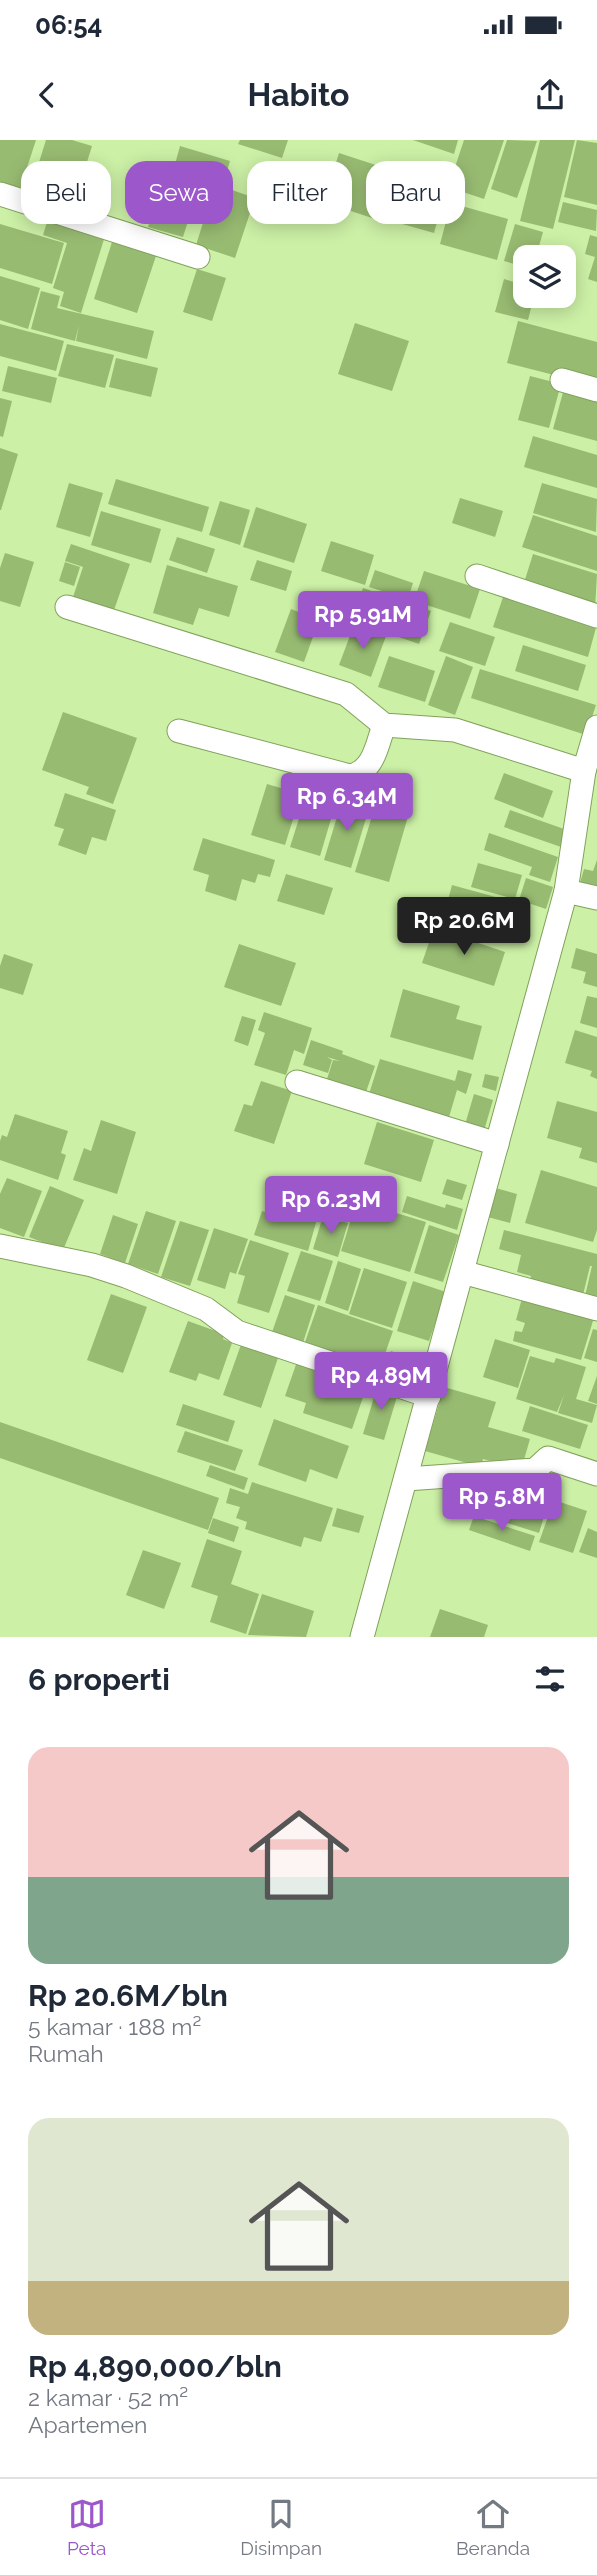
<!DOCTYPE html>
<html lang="id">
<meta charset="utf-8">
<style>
:root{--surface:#fff;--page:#f2f2f3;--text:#1f2937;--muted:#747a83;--line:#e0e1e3;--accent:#9c57cb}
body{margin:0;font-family:Raleway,sans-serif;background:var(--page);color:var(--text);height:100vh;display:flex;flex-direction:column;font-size:26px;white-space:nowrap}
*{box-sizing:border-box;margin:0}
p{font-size:23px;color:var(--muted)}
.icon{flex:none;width:38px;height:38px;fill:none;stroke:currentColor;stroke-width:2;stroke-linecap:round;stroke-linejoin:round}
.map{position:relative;height:1497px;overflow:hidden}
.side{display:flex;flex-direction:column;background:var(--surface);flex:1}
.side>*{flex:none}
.guide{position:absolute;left:21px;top:21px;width:556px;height:63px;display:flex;gap:14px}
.buttons{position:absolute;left:513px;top:105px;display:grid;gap:14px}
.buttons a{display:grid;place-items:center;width:63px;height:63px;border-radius:14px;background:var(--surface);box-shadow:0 4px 18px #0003;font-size:35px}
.price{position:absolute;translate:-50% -60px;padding:0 16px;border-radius:7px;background:var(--accent);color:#fff;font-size:23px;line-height:46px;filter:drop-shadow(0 2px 4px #0008)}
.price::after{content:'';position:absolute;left:50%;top:42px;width:21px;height:16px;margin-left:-10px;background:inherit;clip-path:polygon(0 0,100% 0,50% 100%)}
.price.active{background:#222;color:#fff}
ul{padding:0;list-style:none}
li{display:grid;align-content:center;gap:14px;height:371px;padding:0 28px}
li span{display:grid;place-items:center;height:217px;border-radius:21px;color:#555}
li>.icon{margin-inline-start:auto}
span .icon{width:126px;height:126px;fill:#fffc;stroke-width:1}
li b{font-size:30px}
h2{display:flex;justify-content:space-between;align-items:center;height:84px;padding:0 28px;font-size:30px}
.pill{padding:0 24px;border-radius:21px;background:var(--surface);box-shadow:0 4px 18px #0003;font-size:24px;line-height:63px}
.pill.active{background:var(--accent);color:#fff}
.status{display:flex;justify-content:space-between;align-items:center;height:49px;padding:0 35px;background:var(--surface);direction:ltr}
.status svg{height:19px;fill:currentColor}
header{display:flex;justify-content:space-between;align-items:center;height:91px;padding:0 28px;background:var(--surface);font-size:32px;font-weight:700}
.menu{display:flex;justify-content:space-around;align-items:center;height:98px;border-top:2px solid var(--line);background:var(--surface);font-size:19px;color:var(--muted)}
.menu a{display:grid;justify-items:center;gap:4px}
.menu .active{color:var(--accent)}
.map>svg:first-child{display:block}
</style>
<div class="status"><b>06:54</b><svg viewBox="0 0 49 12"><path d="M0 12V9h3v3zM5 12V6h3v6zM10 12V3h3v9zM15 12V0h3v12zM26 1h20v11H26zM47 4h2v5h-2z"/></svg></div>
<header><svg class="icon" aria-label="back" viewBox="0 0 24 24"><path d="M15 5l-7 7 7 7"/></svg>Habito<svg class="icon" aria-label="share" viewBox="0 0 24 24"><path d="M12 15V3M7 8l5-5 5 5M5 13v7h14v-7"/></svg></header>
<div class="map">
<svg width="597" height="1497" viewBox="0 0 597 1497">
<rect width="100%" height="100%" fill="#ccf0a6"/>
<g fill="#98bb72">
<polygon points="0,0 36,0 19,52 0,46"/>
<polygon points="46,0 72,0 92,6 82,38 70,34 60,70 29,54"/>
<polygon points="240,0 288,0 282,18 238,4"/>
<polygon points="413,0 458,0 454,14"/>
<polygon points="464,0 504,0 484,59 430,41 437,21 455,27"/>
<polygon points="507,0 537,1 517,58 491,49"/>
<polygon points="540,0 575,0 553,89 520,81"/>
<polygon points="577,0 597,3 597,65 564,57"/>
<polygon points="180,6 230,21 223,44 174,28"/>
<polygon points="339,13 391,30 375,79 324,62"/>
<polygon points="393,35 446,50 434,93 381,78"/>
<polygon points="209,42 255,58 235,118 196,105 208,67 201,65"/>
<polygon points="162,43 197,53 183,97 148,87"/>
<polygon points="563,62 597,70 596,91 558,82"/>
<polygon points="451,63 508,79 497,120 440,104"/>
<polygon points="48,79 105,96 81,173 60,166 64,152 53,148 67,103 43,95"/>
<polygon points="0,84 64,103 52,144 0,128"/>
<polygon points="515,84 543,92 536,117 525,117 525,127 504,121"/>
<polygon points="590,95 597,97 597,142 588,139 595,117 585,114"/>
<polygon points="112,102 156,116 137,173 94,159"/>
<polygon points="197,129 226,138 212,181 183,172"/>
<polygon points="0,136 40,148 28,189 0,180"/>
<polygon points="504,139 525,145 525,156 534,156 528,180 495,172"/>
<polygon points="41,151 60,156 57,168 154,191 147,219 76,201 79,185 75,201 31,189"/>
<polygon points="518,181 597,202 597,246 507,223"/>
<polygon points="355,183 409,201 392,251 338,234"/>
<polygon points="0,184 64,201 56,231 0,216"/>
<polygon points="67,204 114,215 105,248 58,236"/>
<polygon points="116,218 158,228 151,257 109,247"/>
<polygon points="8,226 57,238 51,263 2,251"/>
<polygon points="530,236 561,244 549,288 518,280"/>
<polygon points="565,245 597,254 597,301 553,289"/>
<polygon points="0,258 12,261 3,297 0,296"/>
<polygon points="533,296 597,315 597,348 524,327"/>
<polygon points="0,308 18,314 1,370 0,370"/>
<polygon points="116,339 209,367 202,392 108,364"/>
<polygon points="69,343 103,353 90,397 56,387"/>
<polygon points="542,343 597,359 596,392 533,373"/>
<polygon points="460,358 503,371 495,397 452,383"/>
<polygon points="220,361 250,370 240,405 209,395"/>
<polygon points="256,367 307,384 294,423 243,407"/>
<polygon points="101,371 161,389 151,423 91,405"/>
<polygon points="533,375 597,396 597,431 522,407"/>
<polygon points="177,397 215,409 207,433 169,420"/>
<polygon points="331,401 374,415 365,445 321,431"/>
<polygon points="71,404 130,424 113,473 72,460 83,427 65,421"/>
<polygon points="5,413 34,422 20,467 0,461 0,428"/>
<polygon points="533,414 597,434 595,469 523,446"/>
<polygon points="257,420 292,431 286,451 250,440"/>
<polygon points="65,422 80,427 74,446 59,441"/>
<polygon points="167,425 238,446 229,477 199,468 193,485 153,473"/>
<polygon points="375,430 413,443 408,459 369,447"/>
<polygon points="424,431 480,449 470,479 414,461"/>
<polygon points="363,448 431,471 419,504 352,481"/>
<polygon points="504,454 597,484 588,517 493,487"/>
<polygon points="291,469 319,480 304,522 275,512"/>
<polygon points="450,482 495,497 485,526 439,511"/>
<polygon points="354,485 386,496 371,537 339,525"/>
<polygon points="523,505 586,525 578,551 515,531"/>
<polygon points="389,516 435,531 425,562 378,547"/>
<polygon points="446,516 473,527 455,575 428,565"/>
<polygon points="480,529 596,565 586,595 471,558"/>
<polygon points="63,572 137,598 113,664 86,654 89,647 42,630"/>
<polygon points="504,633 553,651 543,678 494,659"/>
<polygon points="267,644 301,654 285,705 251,695"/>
<polygon points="310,644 339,652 320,716 290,707"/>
<polygon points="65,653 116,670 106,701 92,697 86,715 58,705 64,689 54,686"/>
<polygon points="343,657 370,665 351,728 324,720"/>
<polygon points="376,663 409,673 389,742 355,732"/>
<polygon points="510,670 567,690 561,707 504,687"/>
<polygon points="489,693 558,717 550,742 529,735 532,727 484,710"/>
<polygon points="203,698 275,720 270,737 258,734 255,743 242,739 236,761 205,751 209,735 193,730"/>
<polygon points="597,720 597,756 578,750 584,729 593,731"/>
<polygon points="478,723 522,735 515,759 471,747"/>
<polygon points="286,734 333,748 324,775 277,761"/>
<polygon points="526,738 553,747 546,769 519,760"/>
<polygon points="452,745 517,763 511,783 447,764"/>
<polygon points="434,788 505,812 494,846 422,823"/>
<polygon points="239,804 296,823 281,866 224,847"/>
<polygon points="576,808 597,814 597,847 583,843 586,832 571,828"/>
<polygon points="4,814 33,824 23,855 0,848 0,826"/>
<polygon points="403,849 460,866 456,879 482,886 473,920 390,897"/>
<polygon points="587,856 597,858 597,888 580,883"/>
<polygon points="264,872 312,888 304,914 294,910 286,935 254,925 265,893 258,890"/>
<polygon points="242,876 256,880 248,906 234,901"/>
<polygon points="575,890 597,897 597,939 590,936 592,931 565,923"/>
<polygon points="311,900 343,911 342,914 375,926 366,952 327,939 333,920 340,921 327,917 332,920 328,933 303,925"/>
<polygon points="380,919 455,941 458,930 472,934 466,954 457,950 449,977 369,954"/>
<polygon points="485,934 499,937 496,951 482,947"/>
<polygon points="261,941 292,951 274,1004 234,991 244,964 252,966"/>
<polygon points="474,954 493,960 483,994 464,988"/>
<polygon points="557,961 597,972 597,1023 579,1018 582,1008 547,998"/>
<polygon points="15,974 68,991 61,1013 66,1015 58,1040 0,1020 0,1001 2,995 7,997"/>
<polygon points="101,980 136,992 117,1054 73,1040 84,1008 91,1011"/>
<polygon points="377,982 434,1000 421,1042 364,1024"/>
<polygon points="541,1030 597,1047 597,1090 593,1102 525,1083"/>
<polygon points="7,1038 42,1051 24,1097 0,1088 0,1054"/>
<polygon points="447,1039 467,1045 462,1060 442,1054"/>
<polygon points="276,1044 309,1054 303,1075 317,1079 308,1111 254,1095 262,1071 268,1073"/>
<polygon points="50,1046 84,1060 63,1110 29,1097"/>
<polygon points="492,1047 517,1054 510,1083 484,1076"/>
<polygon points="407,1056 445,1068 446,1064 463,1069 457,1090 402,1072"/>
<polygon points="357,1061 426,1082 410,1132 341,1111"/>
<polygon points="146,1071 176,1081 158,1134 128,1124"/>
<polygon points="113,1075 138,1084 125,1123 100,1114"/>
<polygon points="323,1076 348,1083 338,1117 313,1109"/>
<polygon points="180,1081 209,1090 190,1146 161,1137"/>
<polygon points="429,1085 459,1095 443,1142 414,1133"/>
<polygon points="214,1088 248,1099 236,1134 230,1132 225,1149 197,1140"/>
<polygon points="504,1090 597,1114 597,1159 585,1156 592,1126 590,1126 583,1155 530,1141 531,1136 517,1132 521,1115 499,1109"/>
<polygon points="250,1100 289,1113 269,1173 237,1163 245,1136 238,1134"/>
<polygon points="301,1111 333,1121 320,1161 287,1151"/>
<polygon points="338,1121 361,1129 348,1171 325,1163"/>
<polygon points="364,1128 407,1142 392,1188 349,1174"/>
<polygon points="413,1141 446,1152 429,1201 397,1191"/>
<polygon points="524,1151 596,1171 581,1220 513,1201 515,1191 522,1192 525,1183 516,1180"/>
<polygon points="111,1154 147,1167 123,1233 87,1220"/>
<polygon points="285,1155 315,1165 301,1209 270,1198"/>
<polygon points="318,1165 393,1191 379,1231 304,1205"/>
<polygon points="188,1181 224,1194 223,1199 232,1203 219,1240 199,1233 196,1241 169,1232"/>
<polygon points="593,1189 597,1190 597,1222 584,1218"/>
<polygon points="243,1199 280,1212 261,1268 223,1255"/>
<polygon points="495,1199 530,1210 518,1248 483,1237"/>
<polygon points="391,1211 418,1220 410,1241 383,1232"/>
<polygon points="299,1216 369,1240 352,1289 303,1273 306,1263 285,1256"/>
<polygon points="530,1216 554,1223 556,1218 586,1227 576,1259 597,1265 592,1283 558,1273 564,1255 557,1272 516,1259"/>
<polygon points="597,1236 597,1264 588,1261"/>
<polygon points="378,1244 399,1250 384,1300 363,1294"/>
<polygon points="444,1247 496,1262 488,1287 530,1299 521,1330 483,1319 481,1327 425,1311"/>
<polygon points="183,1264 235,1281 228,1302 176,1285"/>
<polygon points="530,1266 588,1285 580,1309 522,1291"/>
<polygon points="274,1279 349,1306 337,1339 310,1329 306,1342 258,1325"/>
<polygon points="0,1282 219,1358 208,1390 0,1318"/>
<polygon points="185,1291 243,1310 235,1331 177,1312"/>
<polygon points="210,1325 248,1338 244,1350 206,1336"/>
<polygon points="491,1335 551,1354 539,1393 460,1368 469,1342 488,1348"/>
<polygon points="252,1342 333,1368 321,1402 304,1397 301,1407 245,1389 247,1382 236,1378 240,1367 226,1363 230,1348 248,1354"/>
<polygon points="554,1360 587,1371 573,1413 539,1402"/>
<polygon points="337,1368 364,1376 359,1393 332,1386"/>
<polygon points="474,1376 535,1396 530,1411 469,1390"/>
<polygon points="213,1378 239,1387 234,1402 208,1393"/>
<polygon points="588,1388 597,1392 597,1418 579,1412"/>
<polygon points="207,1399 242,1411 231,1444 259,1454 246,1494 210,1482 218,1456 191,1447"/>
<polygon points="143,1410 181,1423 164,1469 126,1455"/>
<polygon points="262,1454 314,1471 306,1497 248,1495"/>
<polygon points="440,1469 488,1485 484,1497 430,1497"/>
</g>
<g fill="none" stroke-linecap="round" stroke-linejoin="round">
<g stroke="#80a15a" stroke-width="25">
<g id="minor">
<polyline points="0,54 198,117"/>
<polyline points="562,240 597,250"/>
<polyline points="477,436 597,476"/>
<polyline points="67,467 346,554 384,585 455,590 584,631"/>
<path d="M179,591L350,636C374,631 377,605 384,585"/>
<polyline points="566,751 597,758"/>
<polyline points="297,942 497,1004"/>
<polyline points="0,1106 92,1125 126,1136 206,1169 237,1192 429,1256"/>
<polyline points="462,1132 597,1169"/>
<polyline points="406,1339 535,1330 548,1318 597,1334"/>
<polyline points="362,1497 566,751 584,631 597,587"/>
</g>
</g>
<use href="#minor" stroke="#fff" stroke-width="23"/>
</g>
</svg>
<div class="buttons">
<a><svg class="icon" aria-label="layers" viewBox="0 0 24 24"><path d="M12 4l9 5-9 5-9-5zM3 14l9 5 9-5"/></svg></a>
</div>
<b class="price" style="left:363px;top:511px">Rp 5.91M</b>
<b class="price" style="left:347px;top:693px">Rp 6.34M</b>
<b class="price active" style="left:464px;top:817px">Rp 20.6M</b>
<b class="price" style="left:331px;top:1096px">Rp 6.23M</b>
<b class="price" style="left:381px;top:1272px">Rp 4.89M</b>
<b class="price" style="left:502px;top:1393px">Rp 5.8M</b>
<div class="guide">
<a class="pill">Beli</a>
<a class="pill active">Sewa</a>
<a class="pill">Filter</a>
<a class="pill">Baru</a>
</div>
</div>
<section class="side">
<h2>6 properti<svg class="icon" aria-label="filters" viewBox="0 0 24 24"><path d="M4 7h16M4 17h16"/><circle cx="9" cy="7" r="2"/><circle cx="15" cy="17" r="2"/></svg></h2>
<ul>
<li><span style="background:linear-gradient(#f6c9c9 60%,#7fa58c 0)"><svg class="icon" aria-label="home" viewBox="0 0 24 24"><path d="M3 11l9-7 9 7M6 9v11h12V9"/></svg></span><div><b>Rp 20.6M/bln</b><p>5 kamar · 188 m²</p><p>Rumah</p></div></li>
<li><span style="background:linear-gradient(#dfe7d0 75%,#c2b280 0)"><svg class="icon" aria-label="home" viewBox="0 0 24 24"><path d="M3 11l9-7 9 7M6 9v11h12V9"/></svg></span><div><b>Rp 4,890,000/bln</b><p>2 kamar · 52 m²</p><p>Apartemen</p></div></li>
</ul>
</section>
<nav class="menu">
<a class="active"><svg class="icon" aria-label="map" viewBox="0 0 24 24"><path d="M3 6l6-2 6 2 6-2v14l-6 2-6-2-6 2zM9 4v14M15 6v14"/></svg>Peta</a>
<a><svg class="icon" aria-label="saved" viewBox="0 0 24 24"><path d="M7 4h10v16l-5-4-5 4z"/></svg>Disimpan</a>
<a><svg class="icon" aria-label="home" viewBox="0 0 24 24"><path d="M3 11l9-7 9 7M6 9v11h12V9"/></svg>Beranda</a>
</nav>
